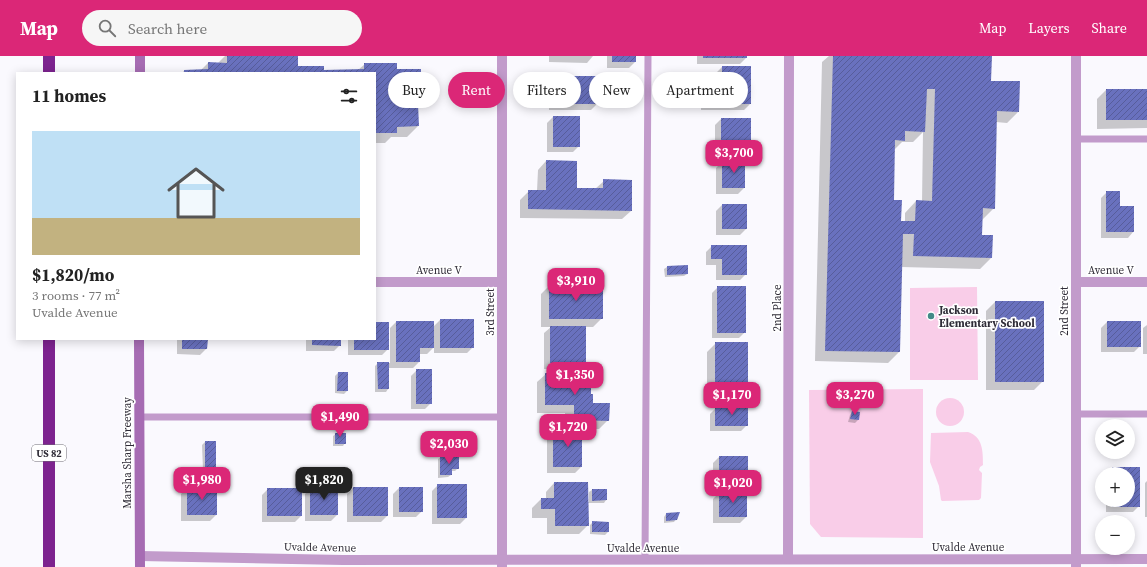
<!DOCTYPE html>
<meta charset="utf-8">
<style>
:root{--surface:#fff;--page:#f6f6f6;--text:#222;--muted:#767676;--accent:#db2777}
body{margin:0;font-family:"Source Serif 4",serif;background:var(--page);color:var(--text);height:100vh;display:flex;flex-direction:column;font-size:15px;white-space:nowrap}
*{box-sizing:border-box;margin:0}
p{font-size:13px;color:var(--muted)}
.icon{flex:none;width:22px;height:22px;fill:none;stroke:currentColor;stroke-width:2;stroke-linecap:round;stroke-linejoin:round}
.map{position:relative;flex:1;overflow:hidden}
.drawer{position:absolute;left:16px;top:16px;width:360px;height:268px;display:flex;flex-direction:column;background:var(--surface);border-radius:0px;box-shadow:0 2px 10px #0003}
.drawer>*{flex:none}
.banner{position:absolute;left:388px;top:16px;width:380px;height:36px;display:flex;gap:8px}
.fabs{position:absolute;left:1095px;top:363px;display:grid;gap:8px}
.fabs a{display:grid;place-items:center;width:40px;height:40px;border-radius:50%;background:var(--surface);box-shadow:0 2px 10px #0003;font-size:20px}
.price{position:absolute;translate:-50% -34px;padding:0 9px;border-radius:8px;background:var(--accent);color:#fff;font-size:13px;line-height:26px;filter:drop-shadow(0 1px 2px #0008)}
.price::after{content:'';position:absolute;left:50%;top:24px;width:12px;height:9px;margin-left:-6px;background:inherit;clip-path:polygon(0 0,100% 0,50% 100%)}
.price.current{background:#222;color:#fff}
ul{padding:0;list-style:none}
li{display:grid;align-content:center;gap:8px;height:212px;padding:0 16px}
li span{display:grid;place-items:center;height:124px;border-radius:0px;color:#555}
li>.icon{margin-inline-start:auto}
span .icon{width:72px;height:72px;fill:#fffc;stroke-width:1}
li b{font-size:17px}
h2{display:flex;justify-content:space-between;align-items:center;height:48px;padding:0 16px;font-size:17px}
.chip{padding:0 14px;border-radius:18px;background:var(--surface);box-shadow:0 2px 10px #0003;font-size:14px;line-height:36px}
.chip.current{background:var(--accent);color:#fff}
header{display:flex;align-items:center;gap:24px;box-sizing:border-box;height:56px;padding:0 20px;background:var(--accent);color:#fff}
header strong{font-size:19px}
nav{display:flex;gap:22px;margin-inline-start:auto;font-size:14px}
.search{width:280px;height:36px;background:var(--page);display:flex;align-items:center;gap:10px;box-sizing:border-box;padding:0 14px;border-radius:22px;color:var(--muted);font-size:15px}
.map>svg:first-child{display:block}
</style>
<header>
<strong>Map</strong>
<div class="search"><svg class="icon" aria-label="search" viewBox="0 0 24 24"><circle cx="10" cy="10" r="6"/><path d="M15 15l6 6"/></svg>Search here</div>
<nav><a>Map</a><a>Layers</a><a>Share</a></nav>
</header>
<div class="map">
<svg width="1147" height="511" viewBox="0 0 1147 511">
<defs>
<pattern id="building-hatch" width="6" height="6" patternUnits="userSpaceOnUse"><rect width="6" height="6" fill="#6971be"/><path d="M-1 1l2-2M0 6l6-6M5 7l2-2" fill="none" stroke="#575d9b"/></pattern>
</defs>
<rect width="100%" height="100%" fill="#faf9fe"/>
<g fill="#f9cde8">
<polygon points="977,231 978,324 910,324 910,232"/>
<polygon points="923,333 923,482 821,481 810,468 809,334"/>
<circle cx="950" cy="356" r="14"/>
<path d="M968,376C983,381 983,395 983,409L980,411L979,414L982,417L981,442L979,444L942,445L941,444L939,430L930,406L931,377Z"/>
</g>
<g fill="#0003" fill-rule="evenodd">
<polygon points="225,0 297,0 297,11 323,15 358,14 365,8 396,14 420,47 417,49 418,70 407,81 391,81 385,87 375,87 375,17 182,17 184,15 201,14 208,7 217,8"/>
<polygon points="549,0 593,0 587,7 549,6"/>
<polygon points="607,0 635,0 635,6 629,12 607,12"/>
<polygon points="697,0 746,0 746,2 740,8 697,8"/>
<path d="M829,0H991L990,26L1018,56L1007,67L996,66L994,152L983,163H982L981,180L991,202L980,213L901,211L899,296L888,307L815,305L822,6ZM923,76L922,146L916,145L905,157V166H900L893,145L894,94L902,86H913Z"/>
<polygon points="722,11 750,48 744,54 701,54 701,28 707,22 716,22 716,17"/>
<polygon points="555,21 597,48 591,54 549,54 549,27"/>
<polygon points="1106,34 1147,34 1147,72 1097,73 1097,43"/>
<polygon points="553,61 579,90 573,96 547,96 547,67"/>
<polygon points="721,63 750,87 744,93 715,93 715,69"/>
<polygon points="546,105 576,133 595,133 604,125 631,155 622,163 520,162 520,144 529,135 537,135 538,114"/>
<polygon points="722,106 744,132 738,138 716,138 716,112"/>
<polygon points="1107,136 1119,151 1133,151 1133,176 1128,182 1101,182 1101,142"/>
<polygon points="722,149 746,173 740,179 716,179 716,155"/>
<polygon points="712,190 746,218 740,224 716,224 716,209 706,209 706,196"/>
<polygon points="667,211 687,218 684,220 665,221 664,213"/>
<polygon points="550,229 602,262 593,271 585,271 585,307 579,313 544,313 544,277 551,271 541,271 541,238"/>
<polygon points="718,231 745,276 739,282 712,282 712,237"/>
<polygon points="995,246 1043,325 1034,334 986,334 986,255"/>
<polygon points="440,264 473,291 467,297 434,297 434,291 427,298 419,298 419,306 413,312 388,312 388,333 386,336 375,336 375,310 378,307 390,307 390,272 396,266 433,271"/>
<polygon points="1107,266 1140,290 1134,296 1101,296 1101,272"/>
<polygon points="375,267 388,293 382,299 348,299 348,283 375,283"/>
<polygon points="1147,269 1147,298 1143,298 1143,272"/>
<polygon points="177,283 207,283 206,293 200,299 177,298"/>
<polygon points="306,283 340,283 340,289 334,295 306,295"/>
<polygon points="716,287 747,342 737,352 747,369 741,375 710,375 710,358 718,350 707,350 707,296"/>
<polygon points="417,314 431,347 425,353 411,353 411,320"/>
<polygon points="338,317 347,335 344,338 335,337 335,320"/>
<polygon points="546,318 590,339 592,348 608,364 599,373 581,373 581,411 575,417 547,417 547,380 553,374 565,374 565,357 537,357 537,326"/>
<polygon points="852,356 859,357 858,364 855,367 848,366 850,359"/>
<polygon points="336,378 345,387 343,390 333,390 333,380"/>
<polygon points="205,386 215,411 212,414 203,414 202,389"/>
<polygon points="441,401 458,412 455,415 451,415 451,419 448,421 438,422 438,403"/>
<polygon points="719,401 747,427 741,433 713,433 713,407"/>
<polygon points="1112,412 1139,412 1139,450 1133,456 1106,456 1106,444 1128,444 1128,418 1106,418"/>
<polygon points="1147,425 1147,461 1145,461 1145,427"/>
<polygon points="554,427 588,446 589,446 589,436 592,434 606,444 604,447 588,447 588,469 579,478 547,478 547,462 532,462 532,452 541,443 546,443 546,436"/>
<polygon points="438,429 466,462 460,468 432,468 432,435"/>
<polygon points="187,432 216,432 216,459 210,465 181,465 181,438"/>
<polygon points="311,432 337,459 331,465 305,465 305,438"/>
<polygon points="353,432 387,460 381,466 347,466 347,438"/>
<polygon points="399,432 422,432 422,455 416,461 393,461 393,438"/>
<polygon points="268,433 301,460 295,466 262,466 262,439"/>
<polygon points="719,437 746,461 740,467 713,467 713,443"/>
<polygon points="666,458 676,463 674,466 664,467 664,461"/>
<polygon points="593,466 608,467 608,476 605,479 590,478 590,469"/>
</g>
<g fill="url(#building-hatch)" fill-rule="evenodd">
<polygon points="227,0 298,0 298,10 324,10 324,14 364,13 364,7 397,7 397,13 421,13 421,48 418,48 419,70 397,71 397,77 375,77 375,17 184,17 184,14 208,13 208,6 227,7"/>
<rect x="612" y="0" width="24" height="6"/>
<rect x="703" y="0" width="44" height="2"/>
<path d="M833,0H992L991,25H1020L1019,56L997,55L995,153L983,152L982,179H993L992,202L913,200L914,178H903L900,296L825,295ZM927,33H935L932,145L916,144L915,165H901L902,144H894L895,84L905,85V75L925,76Z"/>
<polygon points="722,10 751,10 751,48 707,48 707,21 722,21"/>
<rect x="554" y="20" width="44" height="28"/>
<rect x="1106" y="33" width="41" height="31"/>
<rect x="553" y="60" width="27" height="31"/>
<rect x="721" y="62" width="30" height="25"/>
<polygon points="546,104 577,105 577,132 603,132 603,123 632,124 632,155 528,153 528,134 546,134"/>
<rect x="722" y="105" width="23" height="27"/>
<polygon points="1106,135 1120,135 1120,150 1134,150 1134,176 1106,176"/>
<rect x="722" y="148" width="25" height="25"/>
<polygon points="711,189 747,189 747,219 722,219 722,203 711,203"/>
<polygon points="688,209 688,218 667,219 667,210"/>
<rect x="549" y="228" width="54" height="35"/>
<rect x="717" y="230" width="29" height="47"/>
<rect x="995" y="245" width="49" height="81"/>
<rect x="440" y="263" width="34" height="29"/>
<polygon points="396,265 434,265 434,292 420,292 420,306 396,306"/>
<rect x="1107" y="265" width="34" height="26"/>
<polygon points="375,266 389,266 389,294 354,294 354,283 375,283"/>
<rect x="550" y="270" width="36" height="37"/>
<polygon points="182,283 208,283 207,293 182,293"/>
<polygon points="312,283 341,283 341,290 312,289"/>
<rect x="715" y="286" width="33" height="56"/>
<polygon points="377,306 389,306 389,333 378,333"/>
<rect x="416" y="313" width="16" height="35"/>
<polygon points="338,316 348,316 348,335 337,335"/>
<polygon points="545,317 591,317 591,338 593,338 593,347 610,347 609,365 574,364 574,349 545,349"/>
<rect x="715" y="351" width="33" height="19"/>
<polygon points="852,355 860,356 859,364 850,363"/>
<rect x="553" y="373" width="29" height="38"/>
<rect x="335" y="377" width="11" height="11"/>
<rect x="205" y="385" width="11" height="27"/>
<polygon points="440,400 459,400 459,413 452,413 452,419 440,419"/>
<rect x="719" y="400" width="29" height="27"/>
<polygon points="1112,411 1140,411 1140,451 1112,451 1112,444 1128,444 1128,418 1112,418"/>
<polygon points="554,426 588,426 589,470 555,470 555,453 541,453 541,442 554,442"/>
<rect x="437" y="428" width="30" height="34"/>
<rect x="187" y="431" width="30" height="28"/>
<rect x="310" y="431" width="28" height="28"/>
<rect x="353" y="431" width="35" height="29"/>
<rect x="399" y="431" width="24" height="25"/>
<rect x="267" y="432" width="35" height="28"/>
<polygon points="592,433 607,433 607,444 592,445"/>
<rect x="719" y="436" width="28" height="25"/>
<polygon points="680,456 677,464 666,465 666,457"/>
<polygon points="592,465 609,466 609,476 592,476"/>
</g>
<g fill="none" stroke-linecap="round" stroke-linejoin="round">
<g stroke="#c29bcb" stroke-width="7">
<polyline points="1076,83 1147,83"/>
<polyline points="1076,358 1147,358"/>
<polyline points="140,361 502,361"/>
<polyline points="645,504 648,0"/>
</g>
<g stroke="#c29bcb" stroke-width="10">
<polyline points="502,0 502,511"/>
<polyline points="375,226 502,226"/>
<polyline points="1076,226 1147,226"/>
<polyline points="140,500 343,504 1147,503"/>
<polyline points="788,503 789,0"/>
<polyline points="1076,511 1076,0"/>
</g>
<g stroke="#a66cb3" stroke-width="10">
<polyline points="140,17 140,0"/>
<polyline points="139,283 140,511"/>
</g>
<g stroke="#7d238f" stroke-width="12">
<polyline points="49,17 49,0"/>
<polyline points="49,283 49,511"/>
</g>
</g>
<circle fill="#428a87" stroke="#fff" stroke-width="1.5" cx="931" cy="260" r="4"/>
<g text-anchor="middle" stroke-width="3.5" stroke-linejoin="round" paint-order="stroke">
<rect fill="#fff" stroke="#6d6b73" stroke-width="1" x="32" y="389" width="34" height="16" rx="3"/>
<g font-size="10" font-weight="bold" fill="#2f2c37">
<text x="49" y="401">US 82</text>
</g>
<g font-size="11" fill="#2f2c37" stroke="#fff">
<text x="439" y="218">Avenue V</text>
<text x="1111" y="218">Avenue V</text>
<text transform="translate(777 252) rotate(-90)" y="4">2nd Place</text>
<text transform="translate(1064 255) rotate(-90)" y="4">2nd Street</text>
<text transform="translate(490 256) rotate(-90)" y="4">3rd Street</text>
<text transform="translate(127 397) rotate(-90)" y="4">Marsha Sharp Freeway</text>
<text transform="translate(320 491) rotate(1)" y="4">Uvalde Avenue</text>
<text x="968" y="495">Uvalde Avenue</text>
<text x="643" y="496">Uvalde Avenue</text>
</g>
<g font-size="11" font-weight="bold" fill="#2f2c37" stroke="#fff" text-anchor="start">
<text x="939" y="258">Jackson<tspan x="939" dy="13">Elementary School</tspan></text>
</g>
</g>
</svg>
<div class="fabs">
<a><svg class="icon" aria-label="layers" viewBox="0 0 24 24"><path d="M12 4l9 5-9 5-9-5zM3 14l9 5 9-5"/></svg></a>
<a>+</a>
<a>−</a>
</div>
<b class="price" style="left:734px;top:118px">$3,700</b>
<b class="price" style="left:576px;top:246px">$3,910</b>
<b class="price" style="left:575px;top:340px">$1,350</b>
<b class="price" style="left:732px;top:360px">$1,170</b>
<b class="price" style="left:855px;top:360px">$3,270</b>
<b class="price" style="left:340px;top:382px">$1,490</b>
<b class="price" style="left:568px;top:392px">$1,720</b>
<b class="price" style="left:449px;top:409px">$2,030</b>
<b class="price" style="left:202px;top:445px">$1,980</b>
<b class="price current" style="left:324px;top:445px">$1,820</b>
<b class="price" style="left:733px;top:448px">$1,020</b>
<div class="banner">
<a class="chip">Buy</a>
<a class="chip current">Rent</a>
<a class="chip">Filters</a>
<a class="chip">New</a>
<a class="chip">Apartment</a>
</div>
<section class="drawer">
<h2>11 homes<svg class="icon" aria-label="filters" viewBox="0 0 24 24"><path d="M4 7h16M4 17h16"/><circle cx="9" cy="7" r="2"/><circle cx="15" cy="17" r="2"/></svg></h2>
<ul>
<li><span style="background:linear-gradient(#bfe0f5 70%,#c2b280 0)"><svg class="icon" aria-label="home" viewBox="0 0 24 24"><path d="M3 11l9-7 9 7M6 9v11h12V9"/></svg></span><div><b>$1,820/mo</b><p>3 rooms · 77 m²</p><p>Uvalde Avenue</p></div></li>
</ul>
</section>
</div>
